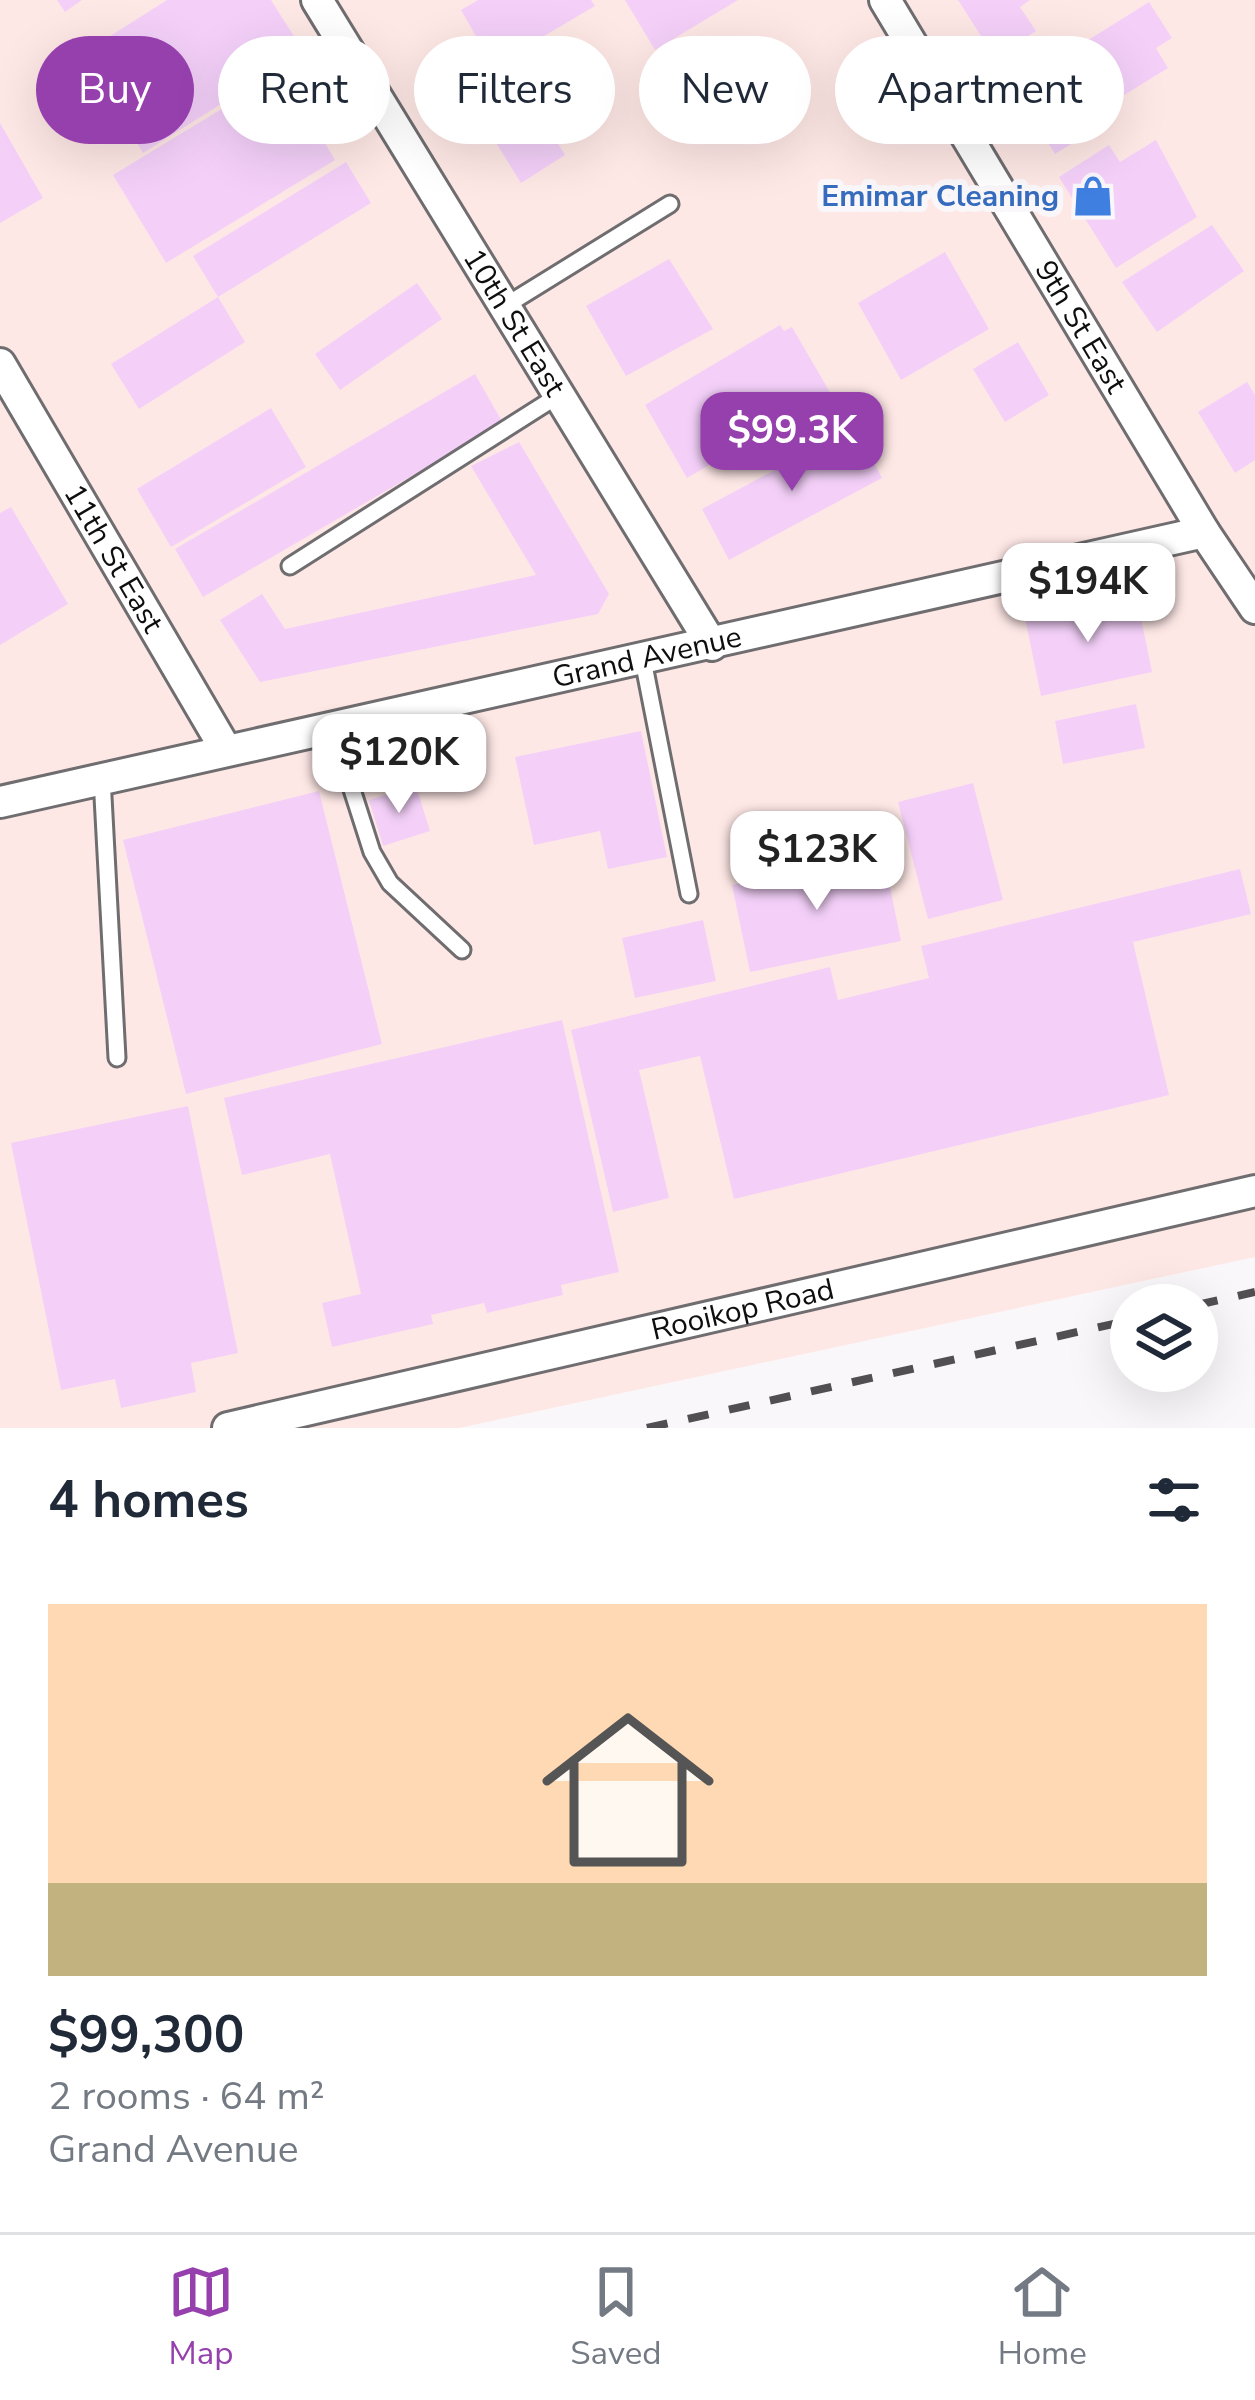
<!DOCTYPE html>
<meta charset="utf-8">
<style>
:root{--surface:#fff;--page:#f6f6f7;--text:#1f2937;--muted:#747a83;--line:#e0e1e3;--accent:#9640ae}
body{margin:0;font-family:"Nunito Sans",sans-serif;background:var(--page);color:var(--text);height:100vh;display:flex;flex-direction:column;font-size:45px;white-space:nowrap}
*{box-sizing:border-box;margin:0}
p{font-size:39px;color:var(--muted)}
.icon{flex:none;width:66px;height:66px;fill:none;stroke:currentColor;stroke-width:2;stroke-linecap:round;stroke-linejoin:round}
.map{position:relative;height:1428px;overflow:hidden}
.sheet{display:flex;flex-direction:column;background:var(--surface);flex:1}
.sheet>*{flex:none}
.hud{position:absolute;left:36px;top:36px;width:1185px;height:108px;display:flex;gap:24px}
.controls{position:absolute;left:1110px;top:1284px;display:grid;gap:24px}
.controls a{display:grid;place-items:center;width:108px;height:108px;border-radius:50%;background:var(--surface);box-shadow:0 12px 48px #0002;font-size:60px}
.price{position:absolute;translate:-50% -102px;padding:0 27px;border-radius:24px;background:#fff;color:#222;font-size:39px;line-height:78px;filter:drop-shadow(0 3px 6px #0008)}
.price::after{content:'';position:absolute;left:50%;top:72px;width:36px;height:27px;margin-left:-18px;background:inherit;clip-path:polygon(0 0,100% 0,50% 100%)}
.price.on{background:var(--accent);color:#fff}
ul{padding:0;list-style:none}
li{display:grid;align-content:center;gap:24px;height:636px;padding:0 48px}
li span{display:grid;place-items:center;height:372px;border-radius:0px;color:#555}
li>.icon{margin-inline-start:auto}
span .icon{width:216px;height:216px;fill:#fffc;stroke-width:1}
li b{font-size:51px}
h2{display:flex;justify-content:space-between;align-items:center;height:144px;padding:0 48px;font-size:51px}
.tag{padding:0 42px;border-radius:54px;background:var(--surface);box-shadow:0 12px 48px #0002;font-size:42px;line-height:108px}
.tag.on{background:var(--accent);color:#fff}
.menu{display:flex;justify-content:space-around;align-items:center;height:168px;border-top:3px solid var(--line);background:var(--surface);font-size:33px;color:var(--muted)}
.menu a{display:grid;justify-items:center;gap:6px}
.menu .on{color:var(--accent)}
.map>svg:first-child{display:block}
</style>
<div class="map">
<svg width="1255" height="1428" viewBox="0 0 1255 1428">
<rect width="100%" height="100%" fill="#faf7fa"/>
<polygon fill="#fee8e6" points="0,0 1255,0 1255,1257 459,1428 0,1428"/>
<g fill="#f4d0f9">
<polygon points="57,0 82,0 65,12"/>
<polygon points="167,0 271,0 304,52 143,153 82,54"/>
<polygon points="478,0 591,0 595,6 493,66 461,10"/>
<polygon points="625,0 738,0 655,50"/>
<polygon points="958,0 1030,0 1020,7 1036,31 995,58"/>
<polygon points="1149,2 1172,38 1156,48 1168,68 1100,110 1107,122 1055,154 1013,87"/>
<polygon points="283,72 335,160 166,263 113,175"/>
<polygon points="522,85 565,155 521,183 477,112"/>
<polygon points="0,123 43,198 0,223"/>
<polygon points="1156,140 1197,217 1116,268 1059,177 1109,145 1120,162"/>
<polygon points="346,162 371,203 218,297 193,256"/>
<polygon points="1212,225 1244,271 1157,332 1122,282"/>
<polygon points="945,252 989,329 901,380 858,303"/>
<polygon points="669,259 713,329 626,376 586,306"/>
<polygon points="417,283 442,319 340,390 315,354"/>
<polygon points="218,297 245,342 139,409 111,364"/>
<polygon points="780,325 784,331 792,327 831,394 687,478 645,405"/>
<polygon points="1018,342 1049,395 1005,422 973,369"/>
<polygon points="475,374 503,423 203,597 175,549"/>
<polygon points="1247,382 1255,395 1255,460 1235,473 1198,412"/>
<polygon points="271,408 306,467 171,547 137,489"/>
<polygon points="855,427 882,478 729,560 702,509"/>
<polygon points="519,442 609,594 598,614 260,682 220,620 262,594 285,629 536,575 471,466"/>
<polygon points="11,507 68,604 0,645 0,513"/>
<polygon points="1136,594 1152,672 1041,696 1025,618"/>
<polygon points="1136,704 1145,748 1063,764 1055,721"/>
<polygon points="641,731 667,857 608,869 600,831 534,845 515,757"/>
<polygon points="973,783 1003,900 928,919 898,802"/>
<polygon points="416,786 430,831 383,846 369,800"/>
<polygon points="319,791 382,1044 186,1094 123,840"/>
<polygon points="883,853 901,941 750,972 732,885"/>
<polygon points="1240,869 1251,914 1133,942 1169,1095 734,1199 700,1056 639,1070 669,1198 613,1212 571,1030 830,967 838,1000 929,978 921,946"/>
<polygon points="703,920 716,981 635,998 622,938"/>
<polygon points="562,1020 619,1272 561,1285 563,1295 487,1313 484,1303 431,1315 433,1324 332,1347 322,1303 361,1294 330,1154 242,1175 224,1098"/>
<polygon points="188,1106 238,1353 191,1363 196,1392 121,1408 115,1379 61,1390 11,1143"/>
</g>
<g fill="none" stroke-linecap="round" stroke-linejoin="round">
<g stroke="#6f6d6f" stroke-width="21">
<g id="service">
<polyline points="505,306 670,204"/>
<polyline points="290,566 559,395"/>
<polyline points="643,660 689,894"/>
<polyline points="332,727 372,852 390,883 462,950"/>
<polyline points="102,778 117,1058"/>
</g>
</g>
<g stroke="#6f6d6f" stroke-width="36">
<g id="minor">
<path id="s1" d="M317,0L712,645"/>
<path id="s2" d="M885,0L1204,532"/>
<path id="s3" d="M0,364L226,750"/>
<path id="s4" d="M0,802L1204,532L1255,608"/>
<path id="s5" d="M228,1428L1255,1191"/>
</g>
</g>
<use href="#service" stroke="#fff" stroke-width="15"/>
<use href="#minor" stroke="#fff" stroke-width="30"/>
<g stroke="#514f51" stroke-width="8" stroke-dasharray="21 21" stroke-linecap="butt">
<polyline points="1197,1305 1255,1292"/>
<polyline points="647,1428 1131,1320"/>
</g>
</g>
<defs>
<g id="shop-bare" transform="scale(3.24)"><path d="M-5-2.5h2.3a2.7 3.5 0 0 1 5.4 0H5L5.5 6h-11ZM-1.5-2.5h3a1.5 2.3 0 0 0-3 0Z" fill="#3f7fe0" stroke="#faf7fa" stroke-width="2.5" paint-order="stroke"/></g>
</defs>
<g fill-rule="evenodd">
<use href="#shop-bare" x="1093" y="196"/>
</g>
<g text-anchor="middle" stroke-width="12" stroke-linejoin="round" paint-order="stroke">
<g font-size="30" font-weight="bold" fill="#366cbe" stroke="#faf7fa" text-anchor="end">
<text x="1059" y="206">Emimar Cleaning</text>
</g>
<g font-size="30" fill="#0f0e0f" stroke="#faf7fa">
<text dy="10" stroke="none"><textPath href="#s1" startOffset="378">10th St East</textPath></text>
<text dy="10" stroke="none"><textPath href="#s2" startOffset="381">9th St East</textPath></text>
<text dy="10" stroke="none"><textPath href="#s3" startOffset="225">11th St East</textPath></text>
<text dy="10" stroke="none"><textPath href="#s4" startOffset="663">Grand Avenue</textPath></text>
<text dy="10" stroke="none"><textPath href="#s5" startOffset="528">Rooikop Road</textPath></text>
</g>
</g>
</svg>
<div class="controls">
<a><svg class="icon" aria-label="layers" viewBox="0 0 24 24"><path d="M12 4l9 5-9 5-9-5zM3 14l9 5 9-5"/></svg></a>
</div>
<b class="price on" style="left:792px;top:494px">$99.3K</b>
<b class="price" style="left:1088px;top:645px">$194K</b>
<b class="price" style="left:399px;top:816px">$120K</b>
<b class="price" style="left:817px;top:913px">$123K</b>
<div class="hud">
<a class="tag on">Buy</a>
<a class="tag">Rent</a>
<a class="tag">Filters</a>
<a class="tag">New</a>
<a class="tag">Apartment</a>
</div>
</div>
<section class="sheet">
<h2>4 homes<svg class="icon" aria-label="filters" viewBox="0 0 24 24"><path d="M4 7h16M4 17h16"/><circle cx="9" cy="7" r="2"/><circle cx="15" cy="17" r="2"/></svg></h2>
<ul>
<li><span style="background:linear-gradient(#ffd9b3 75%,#c2b280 0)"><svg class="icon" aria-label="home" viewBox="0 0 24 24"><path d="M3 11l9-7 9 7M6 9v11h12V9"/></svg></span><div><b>$99,300</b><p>2 rooms · 64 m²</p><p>Grand Avenue</p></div></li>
</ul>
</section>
<nav class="menu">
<a class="on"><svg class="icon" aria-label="map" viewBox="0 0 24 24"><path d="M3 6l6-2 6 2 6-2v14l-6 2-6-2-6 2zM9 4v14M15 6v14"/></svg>Map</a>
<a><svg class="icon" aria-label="saved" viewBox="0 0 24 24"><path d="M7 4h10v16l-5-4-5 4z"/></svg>Saved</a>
<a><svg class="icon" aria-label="home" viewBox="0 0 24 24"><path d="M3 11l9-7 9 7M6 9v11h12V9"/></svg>Home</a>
</nav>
